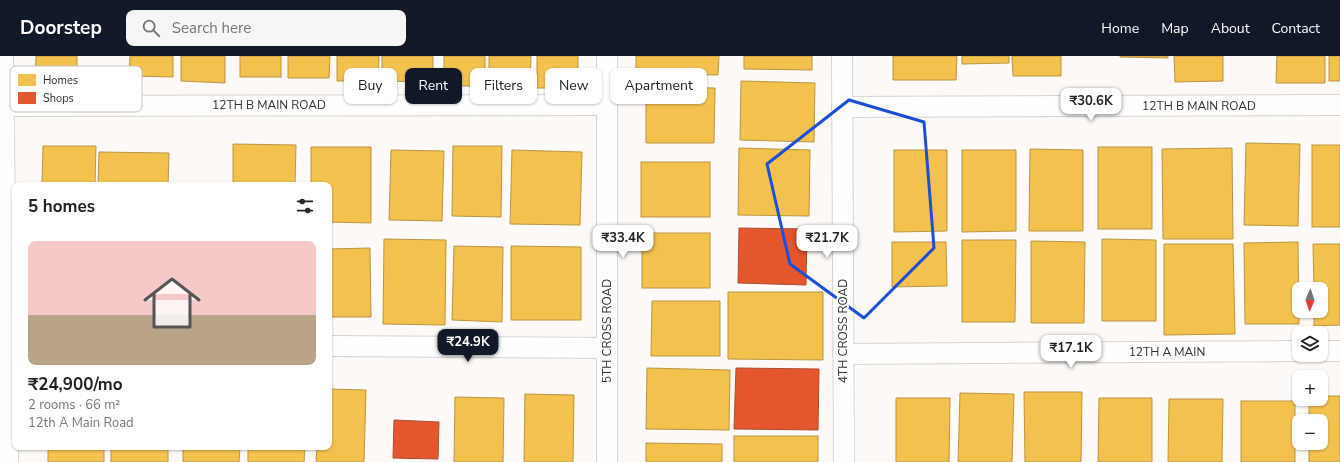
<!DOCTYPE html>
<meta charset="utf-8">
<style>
:root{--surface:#fff;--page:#f6f6f6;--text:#202124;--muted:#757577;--line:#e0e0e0;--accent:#111827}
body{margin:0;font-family:"Nunito Sans",sans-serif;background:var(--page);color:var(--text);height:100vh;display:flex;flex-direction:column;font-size:15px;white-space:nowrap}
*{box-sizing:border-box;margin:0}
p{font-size:13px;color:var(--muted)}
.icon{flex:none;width:22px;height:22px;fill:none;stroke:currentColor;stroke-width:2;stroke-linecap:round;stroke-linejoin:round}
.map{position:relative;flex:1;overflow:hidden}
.panel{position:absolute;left:12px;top:126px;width:320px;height:268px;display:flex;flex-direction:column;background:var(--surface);border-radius:8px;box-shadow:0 1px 3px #0004}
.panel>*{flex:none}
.banner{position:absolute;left:344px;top:12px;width:380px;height:36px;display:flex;gap:8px}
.needle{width:26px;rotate:182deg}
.controls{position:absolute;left:1292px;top:226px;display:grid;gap:8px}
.controls a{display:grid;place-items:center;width:36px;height:36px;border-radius:8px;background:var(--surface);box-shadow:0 1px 3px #0004;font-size:20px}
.price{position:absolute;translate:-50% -34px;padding:0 9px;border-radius:8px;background:#fff;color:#222;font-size:13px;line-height:26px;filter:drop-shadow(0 1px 2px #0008)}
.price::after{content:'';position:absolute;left:50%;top:24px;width:12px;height:9px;margin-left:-6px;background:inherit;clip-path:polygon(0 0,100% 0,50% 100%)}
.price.selected{background:var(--accent);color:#fff}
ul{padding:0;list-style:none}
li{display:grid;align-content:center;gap:8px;height:212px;padding:0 16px}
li+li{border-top:1px solid var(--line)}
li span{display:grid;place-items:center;height:124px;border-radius:8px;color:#555}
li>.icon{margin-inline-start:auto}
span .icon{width:72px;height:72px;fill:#fffc;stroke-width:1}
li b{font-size:17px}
h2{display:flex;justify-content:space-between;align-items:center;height:48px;padding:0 16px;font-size:17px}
.chip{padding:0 14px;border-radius:8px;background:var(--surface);box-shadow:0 1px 3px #0004;font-size:14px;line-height:36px}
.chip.selected{background:var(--accent);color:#fff}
header{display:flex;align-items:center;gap:24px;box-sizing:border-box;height:56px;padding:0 20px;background:var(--accent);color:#fff}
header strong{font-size:19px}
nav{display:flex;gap:22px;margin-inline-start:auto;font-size:14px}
.search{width:280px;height:36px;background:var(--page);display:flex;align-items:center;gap:10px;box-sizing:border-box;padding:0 14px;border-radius:8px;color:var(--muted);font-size:15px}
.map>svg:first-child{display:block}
</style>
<header>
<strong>Doorstep</strong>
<div class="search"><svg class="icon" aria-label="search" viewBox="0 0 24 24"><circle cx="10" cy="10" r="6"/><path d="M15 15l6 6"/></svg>Search here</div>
<nav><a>Home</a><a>Map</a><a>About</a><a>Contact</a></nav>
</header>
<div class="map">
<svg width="1340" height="406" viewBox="0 0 1340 406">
<rect width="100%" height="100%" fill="#fcf9f6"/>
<g fill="#f2c14e" stroke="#b99543">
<polygon points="36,0 77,0 77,27 35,27"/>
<polygon points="130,0 173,0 173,21 129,20"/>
<polygon points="181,0 225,0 225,27 181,25"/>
<rect x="240" y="0" width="41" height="21"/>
<polygon points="288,0 330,0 329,22 288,22"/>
<polygon points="337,0 379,0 378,25 337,25"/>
<polygon points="382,0 433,0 433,26 382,25"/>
<rect x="444" y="0" width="41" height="30"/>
<polygon points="489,0 531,0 530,28 489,28"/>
<rect x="537" y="0" width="41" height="32"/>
<polygon points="636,0 719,0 718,19 636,18"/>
<polygon points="744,0 812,0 812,14 744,13"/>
<polygon points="893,0 957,0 956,24 893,24"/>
<polygon points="962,0 1009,0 1009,7 962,8"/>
<polygon points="1012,0 1061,0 1061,20 1013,20"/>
<polygon points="1120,0 1168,0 1168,2 1120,1"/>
<polygon points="1174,0 1223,0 1223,25 1175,26"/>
<polygon points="1277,0 1325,0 1325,27 1276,27"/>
<rect x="1329" y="0" width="11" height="25"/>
<polygon points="741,25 815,27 814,86 740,84"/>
<polygon points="646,31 715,32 714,87 646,87"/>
<polygon points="1246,87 1300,88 1298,170 1244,169"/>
<polygon points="233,88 296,89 295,129 233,129"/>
<rect x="1312" y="89" width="28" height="82"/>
<polygon points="43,90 96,90 95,129 42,129"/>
<polygon points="453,90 502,90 501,161 452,160"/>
<polygon points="311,91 371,91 371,167 329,166 329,129 311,129"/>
<rect x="1098" y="91" width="54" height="82"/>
<polygon points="739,92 810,94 809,160 738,159"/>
<polygon points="1232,92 1233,183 1163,183 1162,93"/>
<polygon points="1030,93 1083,94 1083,175 1029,175"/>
<polygon points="391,94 444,95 442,165 389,164"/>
<polygon points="512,94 582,96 580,169 510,168"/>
<polygon points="894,94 947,94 947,175 894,176"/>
<polygon points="962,94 1016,94 1016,175 962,176"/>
<polygon points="99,96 169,97 168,129 98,129"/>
<rect x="641" y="106" width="69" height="55"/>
<rect x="642" y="177" width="68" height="55"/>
<polygon points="384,183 446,184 445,269 383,268"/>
<polygon points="1102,183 1156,184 1156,265 1102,265"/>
<polygon points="962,184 1016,184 1015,266 962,266"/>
<polygon points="1031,185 1085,186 1084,267 1031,267"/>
<polygon points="892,186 946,186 947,230 892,231"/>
<polygon points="1298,186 1299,268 1245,268 1244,187"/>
<polygon points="1164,188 1233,188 1235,278 1164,279"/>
<polygon points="1313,188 1340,188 1340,269 1314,270 1314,255 1321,255 1321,233 1314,233"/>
<polygon points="454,190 503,191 502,266 452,264"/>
<polygon points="511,190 581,191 581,264 511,264"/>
<polygon points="370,192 371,261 329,261 329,193"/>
<polygon points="728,236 823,236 823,304 728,303"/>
<polygon points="652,245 720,245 720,300 651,300"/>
<polygon points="647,312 730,314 729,374 646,373"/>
<polygon points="329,333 366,334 364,406 316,406 317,391 329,391"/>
<polygon points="1024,336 1082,336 1081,406 1025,406"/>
<polygon points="960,337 1014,338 1012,406 958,406"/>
<polygon points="525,338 574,339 573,406 524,406"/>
<polygon points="1321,340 1340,340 1340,406 1309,406 1309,387 1321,387 1321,365 1309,365 1309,343 1321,343"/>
<polygon points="455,341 504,342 503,406 454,406"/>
<polygon points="896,342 950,342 949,406 896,406"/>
<polygon points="1099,342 1152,342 1152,406 1098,406"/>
<polygon points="1169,343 1223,343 1222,406 1168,406"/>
<rect x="1241" y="345" width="54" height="61"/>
<rect x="734" y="380" width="84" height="26"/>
<polygon points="646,387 722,388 722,406 646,406"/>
<rect x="48" y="391" width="56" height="15"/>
<rect x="111" y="391" width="57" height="15"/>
<polygon points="183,391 240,391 239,406 183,406"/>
<polygon points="248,391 305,391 304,406 248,406"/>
</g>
<g fill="#e4572e" stroke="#af4b2d">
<polygon points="739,172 807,173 806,229 738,227"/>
<polygon points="736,312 819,313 818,374 734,373"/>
<polygon points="394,364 439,366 438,403 393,402"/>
</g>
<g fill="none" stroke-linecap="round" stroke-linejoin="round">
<g stroke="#d7d4d0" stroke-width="22">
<g id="minor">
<polyline points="3,0 8,406"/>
<polyline points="607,0 607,406"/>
<polyline points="842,0 844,406"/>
<polyline points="4,50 607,49"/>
<polyline points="842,51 1340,49"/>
<polyline points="329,290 607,292"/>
<polyline points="1321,295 1340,295"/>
<polyline points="843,298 1299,295"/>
</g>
</g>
<use href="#minor" stroke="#fffefe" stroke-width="20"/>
</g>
<path fill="none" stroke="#1d4ed8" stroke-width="3" stroke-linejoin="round" d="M849,44L924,66L934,192L864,262L790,208L767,108Z"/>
<g text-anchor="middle" stroke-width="4" stroke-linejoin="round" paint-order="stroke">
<g font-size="12" fill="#332f2a" stroke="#fff">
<text x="269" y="53">12TH B MAIN ROAD</text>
<text x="1199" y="54">12TH B MAIN ROAD</text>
<text transform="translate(607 275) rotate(-90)" y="4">5TH CROSS ROAD</text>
<text transform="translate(843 275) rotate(-90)" y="4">4TH CROSS ROAD</text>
<text x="1167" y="300">12TH A MAIN</text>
</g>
</g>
<rect x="10" y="10" width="132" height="46" rx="6" fill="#fff" stroke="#c2c1bf" stroke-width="1"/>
<rect x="18" y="18" width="18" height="12" fill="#f2c14e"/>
<rect x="18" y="36" width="18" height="12" fill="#e4572e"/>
<g font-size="11" fill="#332f2a">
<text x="43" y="28">Homes</text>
<text x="43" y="46">Shops</text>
</g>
</svg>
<div class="controls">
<a><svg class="needle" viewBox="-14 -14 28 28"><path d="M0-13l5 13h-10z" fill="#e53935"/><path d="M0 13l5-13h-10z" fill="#757577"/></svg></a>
<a><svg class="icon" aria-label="layers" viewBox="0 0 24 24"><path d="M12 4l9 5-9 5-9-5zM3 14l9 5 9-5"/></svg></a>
<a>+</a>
<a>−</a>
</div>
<b class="price" style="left:1091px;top:66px">₹30.6K</b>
<b class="price" style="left:623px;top:203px">₹33.4K</b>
<b class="price" style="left:827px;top:203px">₹21.7K</b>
<b class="price selected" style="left:468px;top:307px">₹24.9K</b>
<b class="price" style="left:1071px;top:313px">₹17.1K</b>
<div class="banner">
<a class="chip">Buy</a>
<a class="chip selected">Rent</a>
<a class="chip">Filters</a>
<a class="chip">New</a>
<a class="chip">Apartment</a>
</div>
<section class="panel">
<h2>5 homes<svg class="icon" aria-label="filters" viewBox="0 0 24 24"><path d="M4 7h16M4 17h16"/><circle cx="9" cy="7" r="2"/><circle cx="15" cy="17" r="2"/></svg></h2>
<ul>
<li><span style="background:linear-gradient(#f6c9c9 60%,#b9a48a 0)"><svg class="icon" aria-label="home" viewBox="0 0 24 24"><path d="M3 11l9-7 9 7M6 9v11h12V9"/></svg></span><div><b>₹24,900/mo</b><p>2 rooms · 66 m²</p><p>12th A Main Road</p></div></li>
</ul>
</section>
</div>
